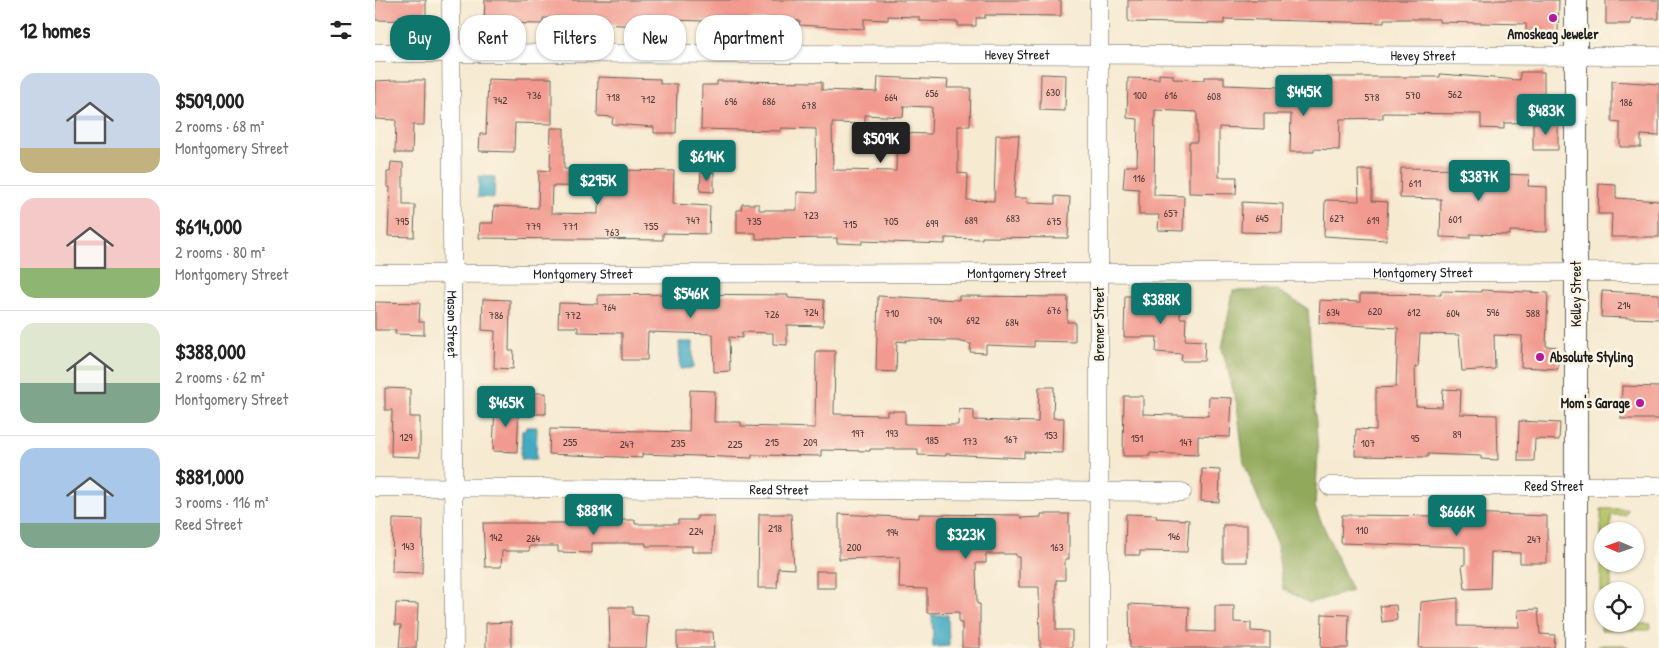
<!DOCTYPE html>
<meta charset="utf-8">
<style>
:root{--surface:#fff;--page:#f2f2f2;--text:#222;--muted:#767676;--line:#e0e0e0;--accent:#0f766e}
body{margin:0;font-family:"Patrick Hand",sans-serif;background:var(--page);color:var(--text);height:100vh;display:flex;flex-direction:column;font-size:19px;white-space:nowrap}
*{box-sizing:border-box;margin:0}
p{font-size:16px;color:var(--muted)}
.icon{flex:none;width:28px;height:28px;fill:none;stroke:currentColor;stroke-width:2;stroke-linecap:round;stroke-linejoin:round}
.map{position:relative;flex:1;overflow:hidden}
.drawer{display:flex;flex-direction:column;background:var(--surface);width:375px}
.drawer>*{flex:none}
.hud{position:absolute;left:15px;top:15px;width:475px;height:45px;display:flex;gap:10px}
.needle{width:32px;rotate:272deg}
.controls{position:absolute;left:1219px;top:522px;display:grid;gap:10px}
.controls a{display:grid;place-items:center;width:50px;height:50px;border-radius:50%;background:var(--surface);box-shadow:0 1px 4px #0004;font-size:25px}
.price{position:absolute;translate:-50% -42px;padding:0 11px;border-radius:5px;background:var(--accent);color:#fff;font-size:16px;line-height:32px;filter:drop-shadow(0 1px 2px #0008)}
.price::after{content:'';position:absolute;left:50%;top:30px;width:15px;height:11px;margin-left:-8px;background:inherit;clip-path:polygon(0 0,100% 0,50% 100%)}
.price.current{background:#222;color:#fff}
ul{padding:0;list-style:none}
li{display:flex;align-items:center;gap:15px;height:125px;padding:0 20px}
li+li{border-top:1px solid var(--line)}
li span{display:grid;place-items:center;flex:none;width:140px;height:100px;border-radius:15px;color:#555}
li>.icon{margin-inline-start:auto}
span .icon{width:60px;height:60px;fill:#fffc;stroke-width:1}
li b{font-size:21px}
h2{display:flex;justify-content:space-between;align-items:center;height:60px;padding:0 20px;font-size:21px}
.chip{padding:0 18px;border-radius:20px;background:var(--surface);box-shadow:0 1px 4px #0004;font-size:18px;line-height:45px}
.chip.current{background:var(--accent);color:#fff}
main{display:flex;flex:1;min-height:0}
.map>svg:first-child{display:block}
</style>
<main>
<section class="drawer">
<h2>12 homes<svg class="icon" aria-label="filters" viewBox="0 0 24 24"><path d="M4 7h16M4 17h16"/><circle cx="9" cy="7" r="2"/><circle cx="15" cy="17" r="2"/></svg></h2>
<ul>
<li><span style="background:linear-gradient(#c9d6e8 75%,#c2b280 0)"><svg class="icon" aria-label="home" viewBox="0 0 24 24"><path d="M3 11l9-7 9 7M6 9v11h12V9"/></svg></span><div><b>$509,000</b><p>2 rooms · 68 m²</p><p>Montgomery Street</p></div></li>
<li><span style="background:linear-gradient(#f6c9c9 70%,#8fb573 0)"><svg class="icon" aria-label="home" viewBox="0 0 24 24"><path d="M3 11l9-7 9 7M6 9v11h12V9"/></svg></span><div><b>$614,000</b><p>2 rooms · 80 m²</p><p>Montgomery Street</p></div></li>
<li><span style="background:linear-gradient(#dfe7d0 60%,#7fa58c 0)"><svg class="icon" aria-label="home" viewBox="0 0 24 24"><path d="M3 11l9-7 9 7M6 9v11h12V9"/></svg></span><div><b>$388,000</b><p>2 rooms · 62 m²</p><p>Montgomery Street</p></div></li>
<li><span style="background:linear-gradient(#a9c7e8 75%,#7fa58c 0)"><svg class="icon" aria-label="home" viewBox="0 0 24 24"><path d="M3 11l9-7 9 7M6 9v11h12V9"/></svg></span><div><b>$881,000</b><p>3 rooms · 116 m²</p><p>Reed Street</p></div></li>
</ul>
</section>
<div class="map">
<svg width="1284" height="648" viewBox="0 0 1284 648">
<rect width="100%" height="100%" fill="#fcf5e5"/>
<filter id="ink" filterUnits="userSpaceOnUse"><feTurbulence type="fractalNoise" baseFrequency=".02" numOctaves="2"/><feDisplacementMap in="SourceGraphic" scale="10" xChannelSelector="R" yChannelSelector="G"/><feConvolveMatrix kernelMatrix="1 2 1 2 8 2 1 2 1" color-interpolation-filters="sRGB"/></filter>
<filter id="wash" filterUnits="userSpaceOnUse"><feTurbulence type="fractalNoise" baseFrequency=".0096" numOctaves="4" result="noise"/><feDisplacementMap in="SourceGraphic" scale="20" xChannelSelector="R" yChannelSelector="G"/><feGaussianBlur stdDeviation="1.12" result="paint"/><feColorMatrix in="noise" values="0 0 0 0 0 0 0 0 0 0 0 0 0 0 0 0 0 1.4 0 .05"/><feComposite in="paint" operator="in"/></filter>
<g filter="url(#wash)">
<rect width="100%" height="100%" fill="#f6ead1"/>
<g fill="#b6c365" stroke="#697040">
<polygon points="1226,509 1253,509 1250,515 1236,515 1236,531 1228,531 1228,564 1236,564 1236,591 1228,591 1228,624 1276,624 1275,630 1226,630"/>
<polygon points="1223,645 1249,645 1256,648 1223,648"/>
</g>
<polygon fill="#90a95a" stroke="#56623b" points="902,290 933,309 943,452 940,507 977,591 934,603 908,589 902,546 869,463 862,405 847,348 858,291"/>
<g fill="#43aac3" stroke="#306370">
<polygon points="104,176 120,177 119,198 103,197"/>
<polygon points="304,342 318,342 318,368 305,369"/>
<polygon points="151,427 162,427 161,460 146,459 147,430 151,430"/>
<polygon points="557,615 573,615 574,646 558,647"/>
</g>
<g id="blocks">
<g fill="#f29a8f" fill-rule="evenodd">
<polygon points="0,0 51,0 51,21 0,20"/>
<polygon points="110,0 686,0 686,16 610,15 610,18 601,18 601,26 583,26 583,22 544,21 544,17 513,16 513,20 489,19 489,29 424,25 425,21 374,19 374,22 292,20 292,27 223,24 223,20 168,18 168,24 109,23"/>
<polygon points="753,0 1184,0 1183,32 1151,31 1151,24 1064,22 1064,19 1009,19 1009,23 849,19 849,24 753,22"/>
<polygon points="1231,0 1284,0 1284,19 1256,19 1256,24 1231,24"/>
<polygon points="1145,72 1169,72 1169,122 1129,123 1129,129 1106,128 1106,114 1008,113 1008,118 965,119 964,150 939,149 939,152 915,152 916,114 889,114 889,129 844,127 844,177 862,177 861,194 814,193 814,142 822,142 822,112 780,110 779,195 809,196 808,231 783,230 784,215 764,215 764,189 748,188 750,166 762,166 763,119 752,118 753,78 784,79 784,74 798,75 798,79 829,80 829,77 849,77 849,85 905,87 905,77 1065,77 1065,74 1145,80"/>
<polygon points="666,74 691,75 690,111 665,110"/>
<polygon points="223,77 285,79 285,84 302,84 301,133 279,133 279,127 237,124 238,117 222,116"/>
<path d="M503,77L573,80L572,88H596L595,126H583V173L593,174L592,200L619,201L621,135H644L639,198H653L652,203L680,204V196L695,197L693,238L607,237V239L570,238V244L487,241V244L462,243V238L381,239V233H362V210H366L367,204H384V210H422V192L442,193L441,129L406,128V131L326,129L327,85H342V81L447,82V90L502,92ZM529,106L557,107L556,134L522,133L521,171L458,170L457,123L490,124V115L528,117Z"/>
<polygon points="142,78 177,78 177,124 140,123 139,152 104,151 105,134 111,134 113,79 142,80"/>
<polygon points="21,80 50,80 49,125 38,125 37,153 20,153 21,120 0,119 0,81"/>
<polygon points="1237,81 1284,84 1284,136 1266,135 1266,147 1245,147 1245,123 1237,122"/>
<polygon points="1183,122 1183,150 1158,150 1158,123"/>
<path d="M176,128H189V169L299,171L298,204L335,206L334,234L288,233V240L104,238L105,223H118L119,206L163,208L164,170L175,171ZM177,186L224,187L223,214L176,213Z"/>
<polygon points="16,162 28,163 28,205 40,205 39,237 13,236 15,187 12,187 12,172 15,172"/>
<polygon points="1026,168 1093,169 1093,187 1123,188 1123,174 1154,175 1153,186 1172,187 1172,232 1135,231 1135,235 1095,234 1095,238 1065,237 1066,199 1025,198"/>
<polygon points="983,170 997,170 997,201 1013,202 1011,240 949,236 950,200 984,201"/>
<polygon points="326,172 339,172 339,192 325,191"/>
<polygon points="1224,184 1241,185 1241,198 1284,201 1284,237 1236,237 1237,214 1223,214"/>
<polygon points="867,202 908,204 907,233 866,232"/>
<polygon points="1106,290 1173,293 1171,346 1183,347 1183,369 1146,367 1147,336 1119,335 1120,369 1087,371 1084,335 1045,334 1043,367 1040,367 1041,406 1067,407 1068,389 1086,390 1085,414 1122,415 1123,460 1106,459 1106,456 1053,454 1053,457 980,456 981,429 1001,430 1001,388 1021,387 1023,328 944,323 945,300 985,302 985,294 1066,295 1066,291 1106,292"/>
<polygon points="1227,291 1284,294 1284,319 1226,317"/>
<polygon points="303,294 413,295 413,298 449,300 448,326 412,325 412,345 398,344 398,333 367,332 367,338 354,337 355,371 339,372 338,334 273,332 272,360 247,360 247,333 203,332 203,327 183,327 184,303 223,304 223,295"/>
<polygon points="503,296 584,300 584,296 693,297 692,322 700,322 700,342 659,341 659,347 611,345 611,353 595,352 596,344 583,341 531,340 531,342 522,341 521,372 501,371"/>
<polygon points="750,296 805,296 805,318 811,318 810,340 830,341 829,361 806,361 807,354 781,352 782,337 749,337"/>
<polygon points="108,299 135,300 134,351 139,351 138,369 119,368 120,331 107,330"/>
<polygon points="0,302 45,303 44,322 49,322 49,335 20,334 21,330 0,330"/>
<polygon points="441,351 460,351 459,414 512,415 512,411 530,411 530,424 583,425 584,409 599,410 599,420 663,422 664,387 679,387 678,418 689,418 688,453 649,452 649,458 571,454 571,456 543,455 543,449 495,449 495,451 446,450 446,456 377,455 377,458 267,454 267,458 174,454 175,429 314,432 315,390 340,391 339,422 366,422 366,426 440,428"/>
<polygon points="1247,386 1284,387 1284,419 1246,419"/>
<polygon points="10,388 35,389 35,417 45,417 45,457 16,456 17,410 10,410"/>
<polygon points="155,393 171,393 171,414 154,414"/>
<polygon points="749,396 768,396 768,414 833,416 834,397 857,398 855,437 823,436 823,455 775,453 775,456 748,456"/>
<polygon points="120,405 144,406 142,452 118,451"/>
<polygon points="1144,421 1185,423 1184,440 1160,439 1159,461 1143,461"/>
<polygon points="827,469 845,470 844,502 826,501"/>
<polygon points="1066,512 1172,516 1172,563 1145,563 1145,553 1116,552 1115,588 1090,589 1087,565 1090,565 1090,547 966,543 967,515 1066,516"/>
<polygon points="384,514 416,514 419,569 403,568 402,588 383,588"/>
<polygon points="464,514 544,518 544,514 644,515 646,518 666,517 666,514 694,514 694,559 690,559 690,580 681,580 681,630 697,630 697,648 665,648 664,587 644,587 644,557 641,557 641,554 611,554 611,563 601,563 602,604 605,604 605,648 587,648 587,623 584,623 584,612 552,613 552,589 524,588 525,557 464,559"/>
<polygon points="751,514 782,515 781,518 814,520 812,552 765,551 765,555 750,555"/>
<polygon points="322,516 339,516 338,552 317,552 317,546 271,546 271,543 217,543 217,553 183,552 183,546 155,546 154,551 127,551 126,567 110,567 108,523 227,523 227,520 260,520 260,524 303,524 303,520 322,520"/>
<polygon points="18,519 48,520 47,573 17,572"/>
<rect x="848" y="525" width="24" height="37"/>
<rect x="441" y="571" width="19" height="17"/>
<polygon points="1083,598 1083,626 1144,627 1143,610 1163,609 1165,634 1180,635 1179,648 1044,648 1046,602"/>
<polygon points="21,603 43,604 41,648 24,648 26,625 20,625"/>
<polygon points="754,604 814,607 813,631 840,632 840,606 859,606 859,622 876,623 876,631 895,632 895,648 755,648"/>
<polygon points="1021,605 1022,620 1007,622 1005,606"/>
<polygon points="234,607 258,607 258,615 273,616 271,648 235,648"/>
<polygon points="947,614 974,615 973,648 946,648"/>
<polygon points="136,622 136,648 111,648 111,623"/>
<polygon points="302,632 338,632 339,648 302,648"/>
</g>
</g>
</g>
<g filter="url(#ink)">
<use href="#blocks" fill-opacity="0" stroke="#68645b" stroke-width="1"/>
<g fill="none" stroke-linecap="round" stroke-linejoin="round">
<g stroke="#68645b" stroke-width="19">
<g id="minor">
<path id="s1" d="M76,0L79,648"/>
<polyline points="724,0 724,648"/>
<path id="s2" d="M0,53L1284,56"/>
<path id="s3" d="M0,274L1284,272"/>
<path id="s4" d="M954,486H1284"/>
<path id="s5" d="M0,487L807,492"/>
</g>
</g>
<g stroke="#68645b" stroke-width="24">
<polyline id="tertiary" points="1201,0 1201,648"/>
</g>
<use href="#minor" stroke="#fff" stroke-width="18"/>
<use href="#tertiary" stroke="#fff" stroke-width="22"/>
</g>
</g>
<g fill="#b5179e" stroke="#fcf5e5" stroke-width="2">
<circle cx="1178" cy="18" r="5"/>
<circle cx="1165" cy="357" r="5"/>
<circle cx="1265" cy="403" r="5"/>
</g>
<g text-anchor="middle" stroke-width="5" stroke-linejoin="round" paint-order="stroke">
<g font-size="11" fill="#523c39">
<text x="678" y="96">630</text>
<text x="557" y="97">656</text>
<text x="1080" y="98">562</text>
<text x="159" y="99">736</text>
<text x="765" y="99">100</text>
<text x="796" y="99">616</text>
<text x="1038" y="99">570</text>
<text x="839" y="100">608</text>
<text x="238" y="101">718</text>
<text x="516" y="101">664</text>
<text x="997" y="101">578</text>
<text x="273" y="103">712</text>
<text x="125" y="104">742</text>
<text x="356" y="105">696</text>
<text x="394" y="105">686</text>
<text x="1251" y="106">186</text>
<text x="434" y="109">678</text>
<text x="764" y="182">116</text>
<text x="1040" y="187">611</text>
<text x="796" y="217">657</text>
<text x="436" y="219">723</text>
<text x="638" y="222">683</text>
<text x="887" y="222">645</text>
<text x="962" y="222">627</text>
<text x="1080" y="223">601</text>
<text x="318" y="224">747</text>
<text x="596" y="224">689</text>
<text x="998" y="224">619</text>
<text x="27" y="225">795</text>
<text x="379" y="225">735</text>
<text x="516" y="225">705</text>
<text x="679" y="225">675</text>
<text x="557" y="227">699</text>
<text x="475" y="228">715</text>
<text x="158" y="230">779</text>
<text x="195" y="230">771</text>
<text x="276" y="230">755</text>
<text x="237" y="236">763</text>
<text x="1249" y="309">214</text>
<text x="234" y="311">764</text>
<text x="679" y="314">676</text>
<text x="1000" y="315">620</text>
<text x="436" y="316">724</text>
<text x="958" y="316">634</text>
<text x="1039" y="316">612</text>
<text x="1118" y="316">596</text>
<text x="517" y="317">710</text>
<text x="1078" y="317">604</text>
<text x="1158" y="317">588</text>
<text x="397" y="318">726</text>
<text x="121" y="319">786</text>
<text x="198" y="319">772</text>
<text x="560" y="324">704</text>
<text x="598" y="324">692</text>
<text x="637" y="326">684</text>
<text x="483" y="437">197</text>
<text x="517" y="437">193</text>
<text x="1082" y="438">89</text>
<text x="676" y="439">153</text>
<text x="31" y="441">129</text>
<text x="762" y="442">151</text>
<text x="1040" y="442">95</text>
<text x="636" y="443">167</text>
<text x="557" y="444">185</text>
<text x="595" y="445">173</text>
<text x="195" y="446">255</text>
<text x="397" y="446">215</text>
<text x="435" y="446">209</text>
<text x="811" y="446">147</text>
<text x="303" y="447">235</text>
<text x="993" y="447">107</text>
<text x="252" y="448">247</text>
<text x="360" y="448">225</text>
<text x="400" y="532">218</text>
<text x="987" y="534">110</text>
<text x="321" y="535">224</text>
<text x="517" y="536">194</text>
<text x="799" y="540">146</text>
<text x="121" y="541">142</text>
<text x="158" y="542">264</text>
<text x="1159" y="543">247</text>
<text x="33" y="550">143</text>
<text x="479" y="551">200</text>
<text x="682" y="551">163</text>
</g>
<g font-size="14" font-weight="bold" fill="#1c1c1c" stroke="#fcf5e5">
<text x="1178" y="39">Amoskeag Jeweler</text>
<text x="1175" y="362" text-anchor="start">Absolute Styling</text>
<text x="1255" y="408" text-anchor="end">Mom's Garage</text>
</g>
<g font-size="14" fill="#1c1c1c" stroke="#fcf5e5">
<text dy="5" stroke="none"><textPath href="#s2" startOffset="642">Hevey Street</textPath></text>
<text dy="5" stroke="none"><textPath href="#s2" startOffset="1048">Hevey Street</textPath></text>
<text dy="5" stroke="none"><textPath href="#s3" startOffset="642">Montgomery Street</textPath></text>
<text dy="5" stroke="none"><textPath href="#s3" startOffset="1048">Montgomery Street</textPath></text>
<text dy="5" stroke="none"><textPath href="#s3" startOffset="208">Montgomery Street</textPath></text>
<text transform="translate(1201 294) rotate(-90)" y="5">Kelley Street</text>
<text dy="5" stroke="none"><textPath href="#s1" startOffset="324">Mason Street</textPath></text>
<text transform="translate(724 324) rotate(-90)" y="5">Bremer Street</text>
<text dy="5" stroke="none"><textPath href="#s4" startOffset="225">Reed Street</textPath></text>
<text dy="5" stroke="none"><textPath href="#s5" startOffset="404">Reed Street</textPath></text>
</g>
</g>
</svg>
<div class="controls">
<a><svg class="needle" viewBox="-14 -14 28 28"><path d="M0-13l5 13h-10z" fill="#e53935"/><path d="M0 13l5-13h-10z" fill="#767676"/></svg></a>
<a><svg class="icon" aria-label="locate" viewBox="0 0 24 24"><circle cx="12" cy="12" r="6"/><path d="M12 2v4M12 18v4M2 12h4M18 12h4"/></svg></a>
</div>
<b class="price" style="left:929px;top:117px">$445K</b>
<b class="price" style="left:1171px;top:136px">$483K</b>
<b class="price current" style="left:506px;top:164px">$509K</b>
<b class="price" style="left:332px;top:182px">$614K</b>
<b class="price" style="left:1104px;top:202px">$387K</b>
<b class="price" style="left:223px;top:206px">$295K</b>
<b class="price" style="left:316px;top:319px">$546K</b>
<b class="price" style="left:786px;top:325px">$388K</b>
<b class="price" style="left:131px;top:428px">$465K</b>
<b class="price" style="left:219px;top:536px">$881K</b>
<b class="price" style="left:1082px;top:537px">$666K</b>
<b class="price" style="left:591px;top:560px">$323K</b>
<div class="hud">
<a class="chip current">Buy</a>
<a class="chip">Rent</a>
<a class="chip">Filters</a>
<a class="chip">New</a>
<a class="chip">Apartment</a>
</div>
</div>
</main>
